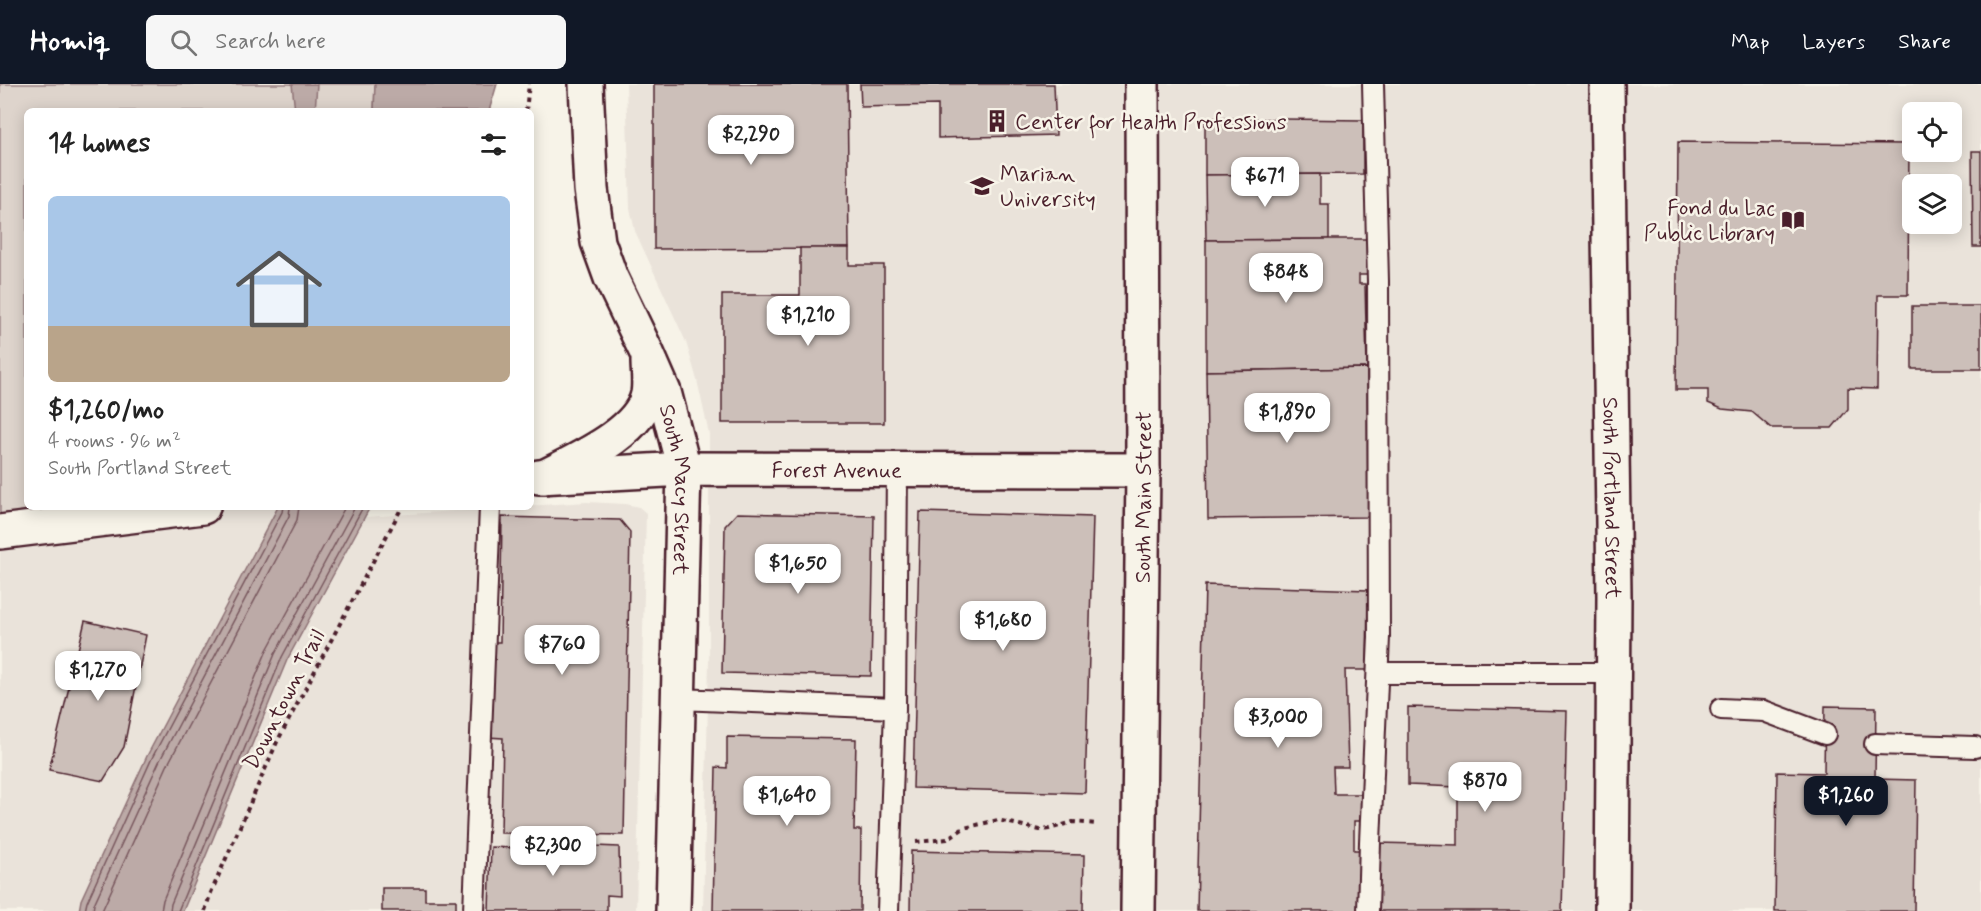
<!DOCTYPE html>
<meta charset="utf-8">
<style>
:root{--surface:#fff;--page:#f6f6f6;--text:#222;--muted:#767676;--accent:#111827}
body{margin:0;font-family:Mynerve,sans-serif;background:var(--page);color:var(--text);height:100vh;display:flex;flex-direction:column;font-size:22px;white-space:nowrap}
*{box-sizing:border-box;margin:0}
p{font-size:20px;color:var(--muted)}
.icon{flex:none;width:33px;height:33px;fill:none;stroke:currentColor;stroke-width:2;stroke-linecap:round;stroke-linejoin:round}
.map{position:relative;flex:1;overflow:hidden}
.details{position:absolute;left:24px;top:24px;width:510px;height:402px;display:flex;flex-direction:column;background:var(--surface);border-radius:9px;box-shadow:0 3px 15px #0003}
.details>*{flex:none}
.fabs{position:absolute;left:1902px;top:18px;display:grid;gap:12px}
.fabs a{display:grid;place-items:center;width:60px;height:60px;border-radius:9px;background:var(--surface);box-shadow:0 3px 15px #0003;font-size:30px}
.price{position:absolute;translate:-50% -51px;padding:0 14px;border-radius:12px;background:#fff;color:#222;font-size:20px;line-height:39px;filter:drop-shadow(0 2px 3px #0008)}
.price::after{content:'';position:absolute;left:50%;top:36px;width:18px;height:14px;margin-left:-9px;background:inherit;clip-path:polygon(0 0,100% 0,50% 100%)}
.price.selected{background:var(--accent);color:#fff}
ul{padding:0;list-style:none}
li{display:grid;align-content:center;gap:12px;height:318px;padding:0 24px}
li span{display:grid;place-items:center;height:186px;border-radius:9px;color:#555}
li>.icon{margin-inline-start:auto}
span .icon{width:108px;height:108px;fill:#fffc;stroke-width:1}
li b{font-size:26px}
h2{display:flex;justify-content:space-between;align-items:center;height:72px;padding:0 24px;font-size:26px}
header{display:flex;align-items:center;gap:36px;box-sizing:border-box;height:84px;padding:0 30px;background:var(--accent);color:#fff}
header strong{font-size:28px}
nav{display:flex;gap:33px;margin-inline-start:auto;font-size:21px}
.search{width:420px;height:54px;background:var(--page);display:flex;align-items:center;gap:15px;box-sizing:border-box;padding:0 21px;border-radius:9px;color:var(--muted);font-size:22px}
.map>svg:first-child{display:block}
</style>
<header>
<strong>Homiq</strong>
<div class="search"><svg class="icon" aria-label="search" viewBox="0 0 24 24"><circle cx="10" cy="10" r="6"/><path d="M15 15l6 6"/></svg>Search here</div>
<nav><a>Map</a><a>Layers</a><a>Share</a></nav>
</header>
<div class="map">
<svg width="1981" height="827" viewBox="0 0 1981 827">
<rect width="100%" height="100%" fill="#f7f3e8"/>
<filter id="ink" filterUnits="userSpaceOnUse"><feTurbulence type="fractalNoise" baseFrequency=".0167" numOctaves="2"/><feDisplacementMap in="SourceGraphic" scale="12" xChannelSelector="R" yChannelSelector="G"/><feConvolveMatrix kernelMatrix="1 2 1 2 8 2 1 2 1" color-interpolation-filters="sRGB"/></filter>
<g filter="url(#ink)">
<g fill="#eae3da" fill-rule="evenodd">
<path d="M626,0H1981V827H703L709,576V350L697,296L686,258L635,147L630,124ZM1912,28H1952V68H1912ZM1912,100H1952V140H1912Z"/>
<polygon points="587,418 625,420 639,423 646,429 636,827 183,827 287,576 365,433"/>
<polygon points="202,423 278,423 147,672 81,816 79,827 0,827 0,448"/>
</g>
<polygon fill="#ded4cc" stroke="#947a7c" stroke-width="1.5" points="0,0 375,0 374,27 27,27 27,423 202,423 0,448"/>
<g fill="#bcaaa7" stroke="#8e7275" stroke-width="1.5">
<polygon points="292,0 317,0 315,27 295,27"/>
<polygon points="375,0 497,0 489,27 374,27"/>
<polygon points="278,423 370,423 287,576 183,827 79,827 81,816 147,672"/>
</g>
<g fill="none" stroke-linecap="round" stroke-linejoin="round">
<g stroke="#78575d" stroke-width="1.5">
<polyline points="85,827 87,818 152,674 282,428 283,423"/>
<polyline points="93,827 94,820 159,678 289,432 290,423"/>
<polyline points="102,827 167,682 297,436 299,423"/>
<polyline points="161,827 163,816 267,566 345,423"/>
<polyline points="170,827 171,820 275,570 355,423"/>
<polyline points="178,827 282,573 363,423"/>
</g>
</g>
<g fill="#ccbfb9" stroke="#4a1f2b" stroke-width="1.5">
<polygon points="654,0 847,0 849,164 654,165"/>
<polygon points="860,0 1054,0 1056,51 938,54 938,21 861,23"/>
<polygon points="1205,34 1363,36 1363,90 1205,91"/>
<polygon points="1678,58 1909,60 1908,211 1878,211 1877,305 1848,304 1848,325 1832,344 1771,344 1752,328 1722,325 1708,319 1708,306 1676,306"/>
<polygon points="1972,67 1981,67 1981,163 1973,163"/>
<polygon points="1320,90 1320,120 1329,120 1329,155 1206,156 1205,91"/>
<polygon points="1329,155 1367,155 1368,191 1359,191 1359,200 1365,200 1367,284 1206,287 1206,156"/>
<polygon points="800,164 849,164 849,181 884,181 884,339 722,339 722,211 800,211"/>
<rect x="1912" y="222" width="69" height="63"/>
<polygon points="1367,284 1368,433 1208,435 1206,287"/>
<polygon points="920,428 1093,433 1085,709 913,704"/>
<polygon points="737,429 874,432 871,592 722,589 725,442"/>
<polygon points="502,433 620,436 630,448 624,751 501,749 503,654 487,653 489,558 500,558"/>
<polygon points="1205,501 1368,506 1367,586 1345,586 1348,683 1333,683 1334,710 1365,710 1365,737 1354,737 1354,766 1360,766 1360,827 1197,827"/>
<polygon points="85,537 146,551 124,663 103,697 49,686"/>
<polygon points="1825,622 1876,623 1875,695 1916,696 1914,827 1775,827 1777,688 1824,689"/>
<polygon points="1408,623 1567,627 1562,827 1377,827 1379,759 1458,761 1458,703 1408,701"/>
<polygon points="727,653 856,655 854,746 861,746 860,827 713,827 716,683 727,684"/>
<polygon points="555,753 595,762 619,763 620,812 607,811 607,827 489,827 491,763 515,764 518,759"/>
<polygon points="911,767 1084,771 1083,827 910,827"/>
<polygon points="382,804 425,804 425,816 456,816 456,827 382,827"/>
</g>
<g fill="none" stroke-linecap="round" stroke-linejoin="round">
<g stroke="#4a1f2b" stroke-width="24">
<g id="lane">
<polyline points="1378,589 1614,589"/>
<polyline points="678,615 895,624"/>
<polyline points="1721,625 1764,627 1825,650"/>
<polyline points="1875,660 1975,663"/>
<polyline points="474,827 490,423"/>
<polyline points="888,827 895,624 897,385"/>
<polyline points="1368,827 1370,758 1379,553 1378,197 1373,0"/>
</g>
</g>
<g stroke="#4a1f2b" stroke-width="38">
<g id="street">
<path id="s1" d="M1607,0L1614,512L1612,827"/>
<path id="s2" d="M539,393L684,385L1143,386"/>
<polyline points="0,448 203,423"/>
</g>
</g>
<g stroke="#4a1f2b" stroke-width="38">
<g id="secondary">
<path id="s3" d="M586,0L591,105L598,158L611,194L647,269L664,308L684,385L673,827"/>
<path d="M544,393C576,376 640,349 648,310C650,299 648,287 648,277"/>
<path id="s4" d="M1138,827L1143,386L1142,0"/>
</g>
</g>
<g stroke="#4a1f2b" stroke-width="4" stroke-dasharray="4.5 4.5" stroke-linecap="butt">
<polyline points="526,27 529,0"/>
<polyline points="916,758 947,755 964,744 998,736 1040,746 1049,745 1073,738 1097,740"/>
<polyline points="205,827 210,811 277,658 402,423"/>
</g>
<use href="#lane" stroke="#f7f3e8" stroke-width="20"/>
<use href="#street" stroke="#f7f3e8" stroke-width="33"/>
<use href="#secondary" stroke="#f7f3e8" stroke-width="33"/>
</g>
</g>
<defs>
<g id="building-bare" transform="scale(1.8)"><path d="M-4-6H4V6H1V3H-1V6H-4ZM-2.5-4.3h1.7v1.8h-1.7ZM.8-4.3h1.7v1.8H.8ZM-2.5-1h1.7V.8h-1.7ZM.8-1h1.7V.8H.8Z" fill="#4a1f2b" stroke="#f7f3e8" stroke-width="2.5" paint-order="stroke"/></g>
<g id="university-bare" transform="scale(1.8)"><path d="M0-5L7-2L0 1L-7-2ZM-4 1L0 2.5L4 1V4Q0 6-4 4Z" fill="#4a1f2b" stroke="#f7f3e8" stroke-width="2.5" paint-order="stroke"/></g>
<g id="library-bare" transform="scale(1.8)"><path d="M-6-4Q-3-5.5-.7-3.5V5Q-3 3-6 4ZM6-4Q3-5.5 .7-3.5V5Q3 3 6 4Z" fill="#4a1f2b" stroke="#f7f3e8" stroke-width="2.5" paint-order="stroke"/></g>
</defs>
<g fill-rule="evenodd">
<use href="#building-bare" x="997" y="37"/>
<use href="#university-bare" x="982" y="102"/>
<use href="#library-bare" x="1793" y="136"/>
</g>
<g text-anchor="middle" stroke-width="5" stroke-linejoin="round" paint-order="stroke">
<g font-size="22" fill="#4a1f2b" stroke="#f7f3e8" text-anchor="start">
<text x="1015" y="45">Center for Health Professions</text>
<text x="1000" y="97">Marian<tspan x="1000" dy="25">University</tspan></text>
<text x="1775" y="131" text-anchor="end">Fond du Lac<tspan x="1775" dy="25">Public Library</tspan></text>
</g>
<g font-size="22" fill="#4a1f2b" stroke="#f7f3e8">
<text dy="8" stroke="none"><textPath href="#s2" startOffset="298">Forest Avenue</textPath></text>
<text dy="8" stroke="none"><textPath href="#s3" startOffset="422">South Macy Street</textPath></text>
<text dy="8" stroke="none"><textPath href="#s1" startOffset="414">South Portland Street</textPath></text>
<text dy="8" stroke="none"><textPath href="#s4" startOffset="414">South Main Street</textPath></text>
<text transform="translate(283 615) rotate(-63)" y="8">Downtown Trail</text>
</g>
</g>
</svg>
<div class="fabs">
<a><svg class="icon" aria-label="locate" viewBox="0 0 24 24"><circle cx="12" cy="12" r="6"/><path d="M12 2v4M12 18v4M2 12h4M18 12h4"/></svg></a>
<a><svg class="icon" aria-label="layers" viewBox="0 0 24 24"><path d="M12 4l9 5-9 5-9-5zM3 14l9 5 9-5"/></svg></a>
</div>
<b class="price" style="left:751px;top:82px">$2,290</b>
<b class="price" style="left:1265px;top:124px">$671</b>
<b class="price" style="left:1286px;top:220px">$848</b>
<b class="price" style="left:808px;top:263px">$1,210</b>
<b class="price" style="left:1287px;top:360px">$1,890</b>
<b class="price" style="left:798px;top:511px">$1,650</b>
<b class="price" style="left:1003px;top:568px">$1,680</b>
<b class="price" style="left:562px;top:592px">$760</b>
<b class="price" style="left:98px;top:618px">$1,270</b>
<b class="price" style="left:1278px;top:665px">$3,000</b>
<b class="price" style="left:1485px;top:729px">$870</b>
<b class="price" style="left:787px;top:743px">$1,640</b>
<b class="price selected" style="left:1846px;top:743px">$1,260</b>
<b class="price" style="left:553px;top:793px">$2,300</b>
<section class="details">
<h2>14 homes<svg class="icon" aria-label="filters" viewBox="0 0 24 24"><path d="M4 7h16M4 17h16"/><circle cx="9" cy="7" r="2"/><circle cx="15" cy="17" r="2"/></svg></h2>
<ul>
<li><span style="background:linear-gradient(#a9c7e8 70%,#b9a48a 0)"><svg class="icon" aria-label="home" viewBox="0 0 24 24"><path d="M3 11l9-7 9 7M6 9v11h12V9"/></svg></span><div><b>$1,260/mo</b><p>4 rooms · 96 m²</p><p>South Portland Street</p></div></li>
</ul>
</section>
</div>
